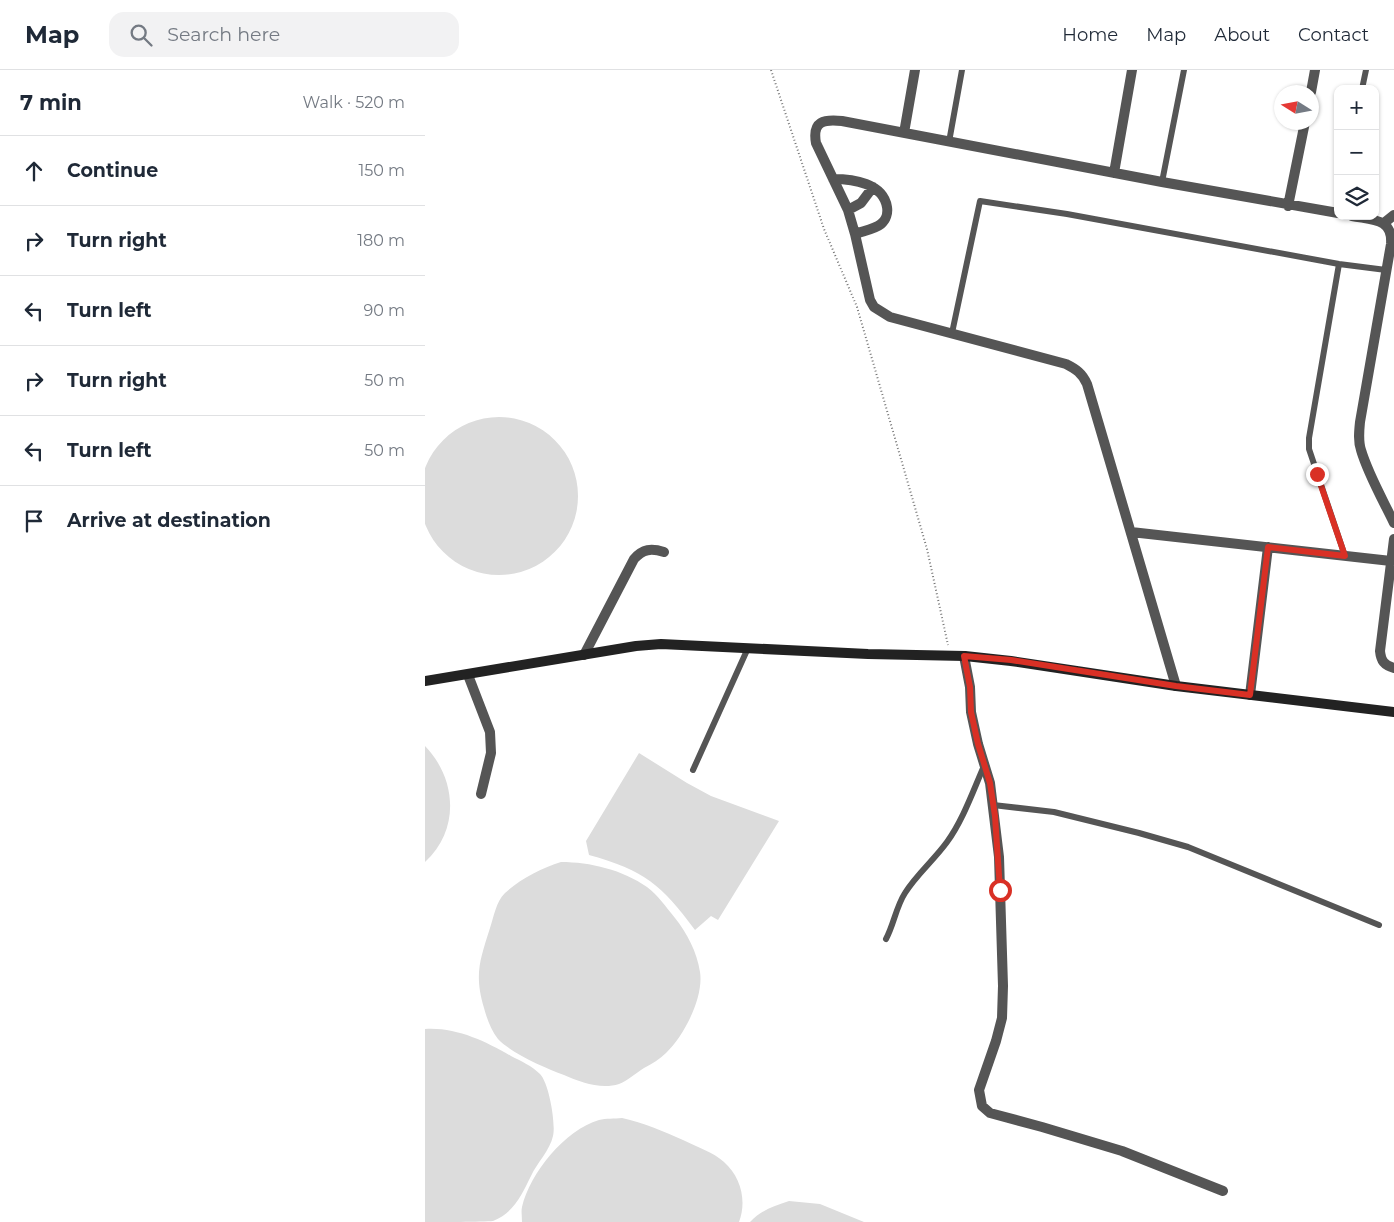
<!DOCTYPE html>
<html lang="en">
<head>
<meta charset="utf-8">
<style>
  body { margin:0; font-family:Montserrat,sans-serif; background:#f2f2f3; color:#1f2937 }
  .controls { position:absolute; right:15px; top:15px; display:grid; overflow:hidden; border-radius:10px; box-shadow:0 1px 4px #0004 }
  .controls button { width:45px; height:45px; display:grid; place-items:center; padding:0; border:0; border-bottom:1px solid #e0e1e3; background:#fff; color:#1f2937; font:25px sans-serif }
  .compass { position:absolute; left:849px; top:15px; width:45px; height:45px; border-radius:50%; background:#fff; box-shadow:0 1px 4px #0004; rotate:281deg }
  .stop { position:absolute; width:15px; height:15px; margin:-11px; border:4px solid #d93025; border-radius:50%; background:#fff }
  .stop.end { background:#d93025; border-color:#fff; box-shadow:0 1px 5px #0008 }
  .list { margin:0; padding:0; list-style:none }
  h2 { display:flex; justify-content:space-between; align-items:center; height:65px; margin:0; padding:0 20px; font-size:21px }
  h2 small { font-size:16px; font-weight:400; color:#747a83 }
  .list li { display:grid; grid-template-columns:32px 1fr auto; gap:15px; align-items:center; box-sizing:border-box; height:70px; padding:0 20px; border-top:1px solid #e0e1e3 }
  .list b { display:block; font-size:19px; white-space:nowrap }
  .list em { font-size:16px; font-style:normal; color:#747a83 }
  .icon { flex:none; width:28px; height:28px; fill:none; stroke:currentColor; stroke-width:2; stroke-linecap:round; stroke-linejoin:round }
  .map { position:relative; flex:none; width:969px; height:1152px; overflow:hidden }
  header { display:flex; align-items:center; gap:30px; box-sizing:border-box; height:70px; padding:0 25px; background:#fff; border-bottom:1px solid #e0e1e3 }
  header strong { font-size:24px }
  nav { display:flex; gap:28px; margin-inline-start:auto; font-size:18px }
  .search { width:350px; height:45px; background:#f2f2f3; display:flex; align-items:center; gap:12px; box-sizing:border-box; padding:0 18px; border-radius:15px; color:#747a83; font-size:19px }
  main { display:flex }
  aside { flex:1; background:#fff }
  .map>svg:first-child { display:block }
  .green { fill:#dcdcdc }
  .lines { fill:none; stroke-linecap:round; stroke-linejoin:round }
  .path { stroke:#777; stroke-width:2; stroke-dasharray:1 2.5; stroke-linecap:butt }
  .lane { stroke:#555; stroke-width:6 }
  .street { stroke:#555; stroke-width:10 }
  .secondary { stroke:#222; stroke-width:10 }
  .route { stroke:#d93025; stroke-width:6 }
</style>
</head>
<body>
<header>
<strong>Map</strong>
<div class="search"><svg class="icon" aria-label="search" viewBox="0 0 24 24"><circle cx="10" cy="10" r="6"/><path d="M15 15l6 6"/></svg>Search here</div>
<nav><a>Home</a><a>Map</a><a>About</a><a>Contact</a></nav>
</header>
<main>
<aside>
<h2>7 min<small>Walk · 520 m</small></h2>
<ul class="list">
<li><svg class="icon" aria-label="ahead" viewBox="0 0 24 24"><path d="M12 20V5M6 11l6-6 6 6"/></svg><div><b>Continue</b></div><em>150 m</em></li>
<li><svg class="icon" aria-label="right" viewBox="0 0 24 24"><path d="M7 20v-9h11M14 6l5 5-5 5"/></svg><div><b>Turn right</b></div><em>180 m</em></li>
<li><svg class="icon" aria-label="left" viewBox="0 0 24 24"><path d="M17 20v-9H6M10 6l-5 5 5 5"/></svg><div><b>Turn left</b></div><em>90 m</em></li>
<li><svg class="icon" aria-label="right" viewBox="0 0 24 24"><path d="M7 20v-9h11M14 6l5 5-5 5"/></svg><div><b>Turn right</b></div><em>50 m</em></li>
<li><svg class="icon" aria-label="left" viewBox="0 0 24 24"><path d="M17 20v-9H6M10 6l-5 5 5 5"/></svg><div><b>Turn left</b></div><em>50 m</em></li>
<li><svg class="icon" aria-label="arrive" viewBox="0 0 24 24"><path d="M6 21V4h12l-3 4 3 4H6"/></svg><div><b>Arrive at destination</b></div></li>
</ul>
</aside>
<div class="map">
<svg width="969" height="1152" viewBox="0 0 969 1152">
  <rect width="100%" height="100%" fill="#fff"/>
  <!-- green -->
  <path class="green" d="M-5 426a79 79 0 1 1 158 0a79 79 0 1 1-158 0Z
    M0,676C32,709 35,760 0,792Z
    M214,683L262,713L286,726L354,751L293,850L286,846L270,860C237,815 219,800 164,785L161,771Z
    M136,792C165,792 198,800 222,817C233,825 241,837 250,848C262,863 272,882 275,902C279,927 259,966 241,983C235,989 227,994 219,998C211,1003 202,1011 194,1014C176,1020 155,1012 139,1005C120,998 86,983 73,969C66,960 62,949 59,938C49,904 55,890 65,858C69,846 71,832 80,823C95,809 117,798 136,792Z
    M0,959C31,957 60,971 86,986C96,991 107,996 115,1004C124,1013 131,1054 128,1066C125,1080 112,1093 106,1106C97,1124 89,1143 68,1151C59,1152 13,1152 0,1152Z
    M197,1048C219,1053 238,1061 258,1070C272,1077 288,1082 299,1092C316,1107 322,1131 314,1152H97C97,1147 96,1141 97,1137C105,1103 140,1060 174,1050C181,1048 189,1049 197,1048Z
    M364,1131L395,1134L439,1152H325C336,1140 349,1136 364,1131Z"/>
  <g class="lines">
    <!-- path -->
    <path class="path" d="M346,0L399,159L432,237L502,479L523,575"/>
    <!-- lane -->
    <path class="lane" d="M937,19L941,0
      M524,72L537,0
      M737,112L759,0
      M914,194L884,368V379L920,486
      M527,263L555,131L642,144L914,194L961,200
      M268,700L323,578
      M568,735L629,742L714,763L763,777L954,855
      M461,869C469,854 471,837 480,823C491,805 509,790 522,772C538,750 548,721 559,696"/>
    <!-- street -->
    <path class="street" d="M886,22L890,0
      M479,63L490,0
      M689,103L707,0
      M408,109C428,109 458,113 462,137C463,143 461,150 456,154C450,159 438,161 430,164
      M863,136L880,52
      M423,140L436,133L448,117
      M927,146C947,150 968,148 966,174L935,352C934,362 933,371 936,380C943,404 958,430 969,453
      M959,153L969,145
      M706,462L966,491
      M969,469L955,581C956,591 959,595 969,598
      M159,585L209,489C218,479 226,478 239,482
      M539,586L545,617L546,642L553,674L565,713L574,787L578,916L577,948L571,971L554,1020L557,1036L565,1043L617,1057L697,1081L798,1121
      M43,605L65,662L66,683L56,724
      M751,616L662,314C657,303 651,299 641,294L465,247L449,237L445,230L430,164L423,140L391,73C387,51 399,49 417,51L737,112L913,143
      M825,625L843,477"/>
    <!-- secondary -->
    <path class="secondary" d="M0,611L211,576L236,574L443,584L540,586L586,591L751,616L969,642"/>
  </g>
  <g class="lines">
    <!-- route -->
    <path class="route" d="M575,820L570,746L565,713L553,674L546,642L545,617L539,586L586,590L751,616L825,625L843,477L920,486L892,404"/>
  </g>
</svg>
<div class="controls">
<button>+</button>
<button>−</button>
<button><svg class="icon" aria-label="layers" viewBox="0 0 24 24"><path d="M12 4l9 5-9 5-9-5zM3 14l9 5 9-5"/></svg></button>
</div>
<svg class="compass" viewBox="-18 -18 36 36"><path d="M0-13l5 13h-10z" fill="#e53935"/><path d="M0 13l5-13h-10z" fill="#747a83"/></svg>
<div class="stop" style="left:575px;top:820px"></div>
<div class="stop end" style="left:892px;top:404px"></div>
</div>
</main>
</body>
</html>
